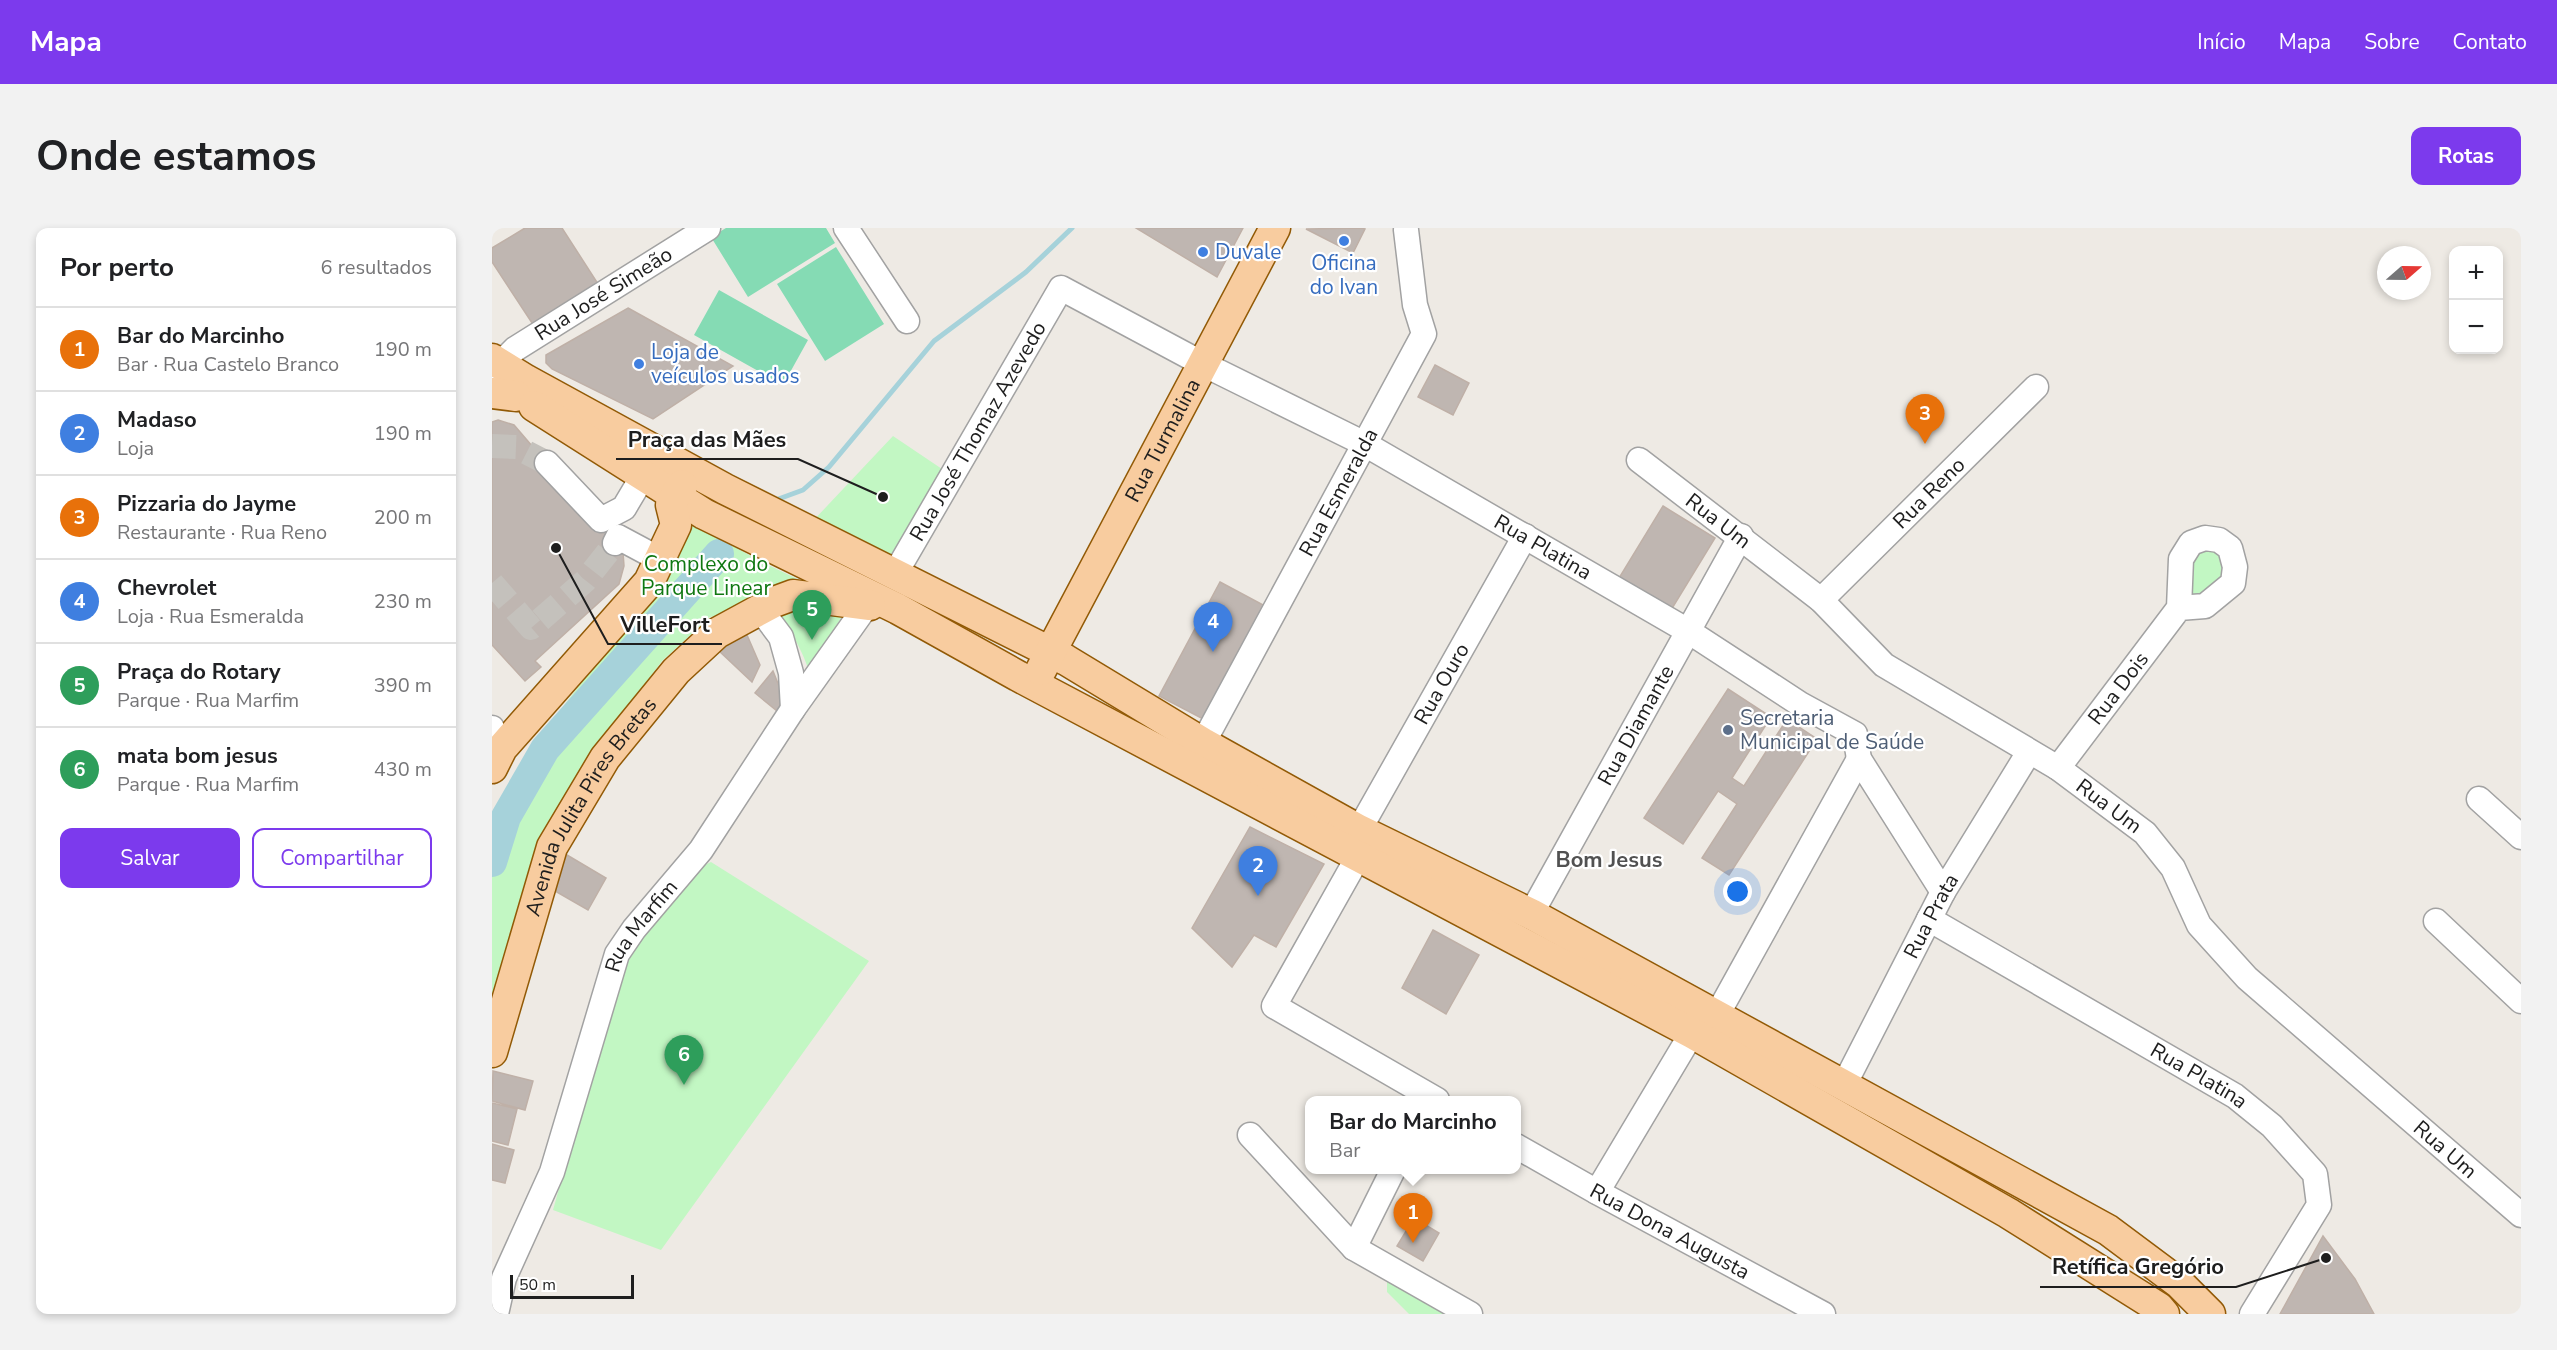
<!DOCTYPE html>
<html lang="pt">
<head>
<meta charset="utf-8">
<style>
  body { margin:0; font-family:"Nunito Sans",sans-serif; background:#f2f2f2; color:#202124 }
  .controls { position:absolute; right:18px; top:18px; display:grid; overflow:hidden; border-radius:12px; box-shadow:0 3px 9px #0003 }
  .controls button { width:54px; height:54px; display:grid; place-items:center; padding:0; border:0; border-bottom:2px solid #e0e0e0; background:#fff; color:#202124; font:30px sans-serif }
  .compass { position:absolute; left:1885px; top:18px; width:54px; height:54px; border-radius:50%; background:#fff; box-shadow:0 3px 9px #0003; rotate:70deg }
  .scale { position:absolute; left:18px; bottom:15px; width:124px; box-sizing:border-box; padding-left:6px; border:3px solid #1e1e1e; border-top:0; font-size:16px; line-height:21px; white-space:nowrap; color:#1e1e1e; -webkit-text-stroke:4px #fff; paint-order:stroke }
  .you { position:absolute; left:1246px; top:664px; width:21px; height:21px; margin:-15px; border:4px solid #fff; border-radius:50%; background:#1a73e8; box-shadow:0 0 0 9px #1a73e833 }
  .badge { display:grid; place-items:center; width:39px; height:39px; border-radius:50%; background:#7c3aed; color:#fff; font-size:20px; font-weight:700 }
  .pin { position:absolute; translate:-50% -50px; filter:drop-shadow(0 2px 3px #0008) }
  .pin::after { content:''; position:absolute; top:32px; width:21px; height:18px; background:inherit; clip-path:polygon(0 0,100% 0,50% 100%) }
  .popup { position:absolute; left:813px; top:868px; width:216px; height:78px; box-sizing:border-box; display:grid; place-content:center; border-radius:12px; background:#fff; filter:drop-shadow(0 2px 4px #0005); font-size:20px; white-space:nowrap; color:#757577 }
  .popup b { font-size:22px; color:#202124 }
  .popup::after { content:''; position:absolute; left:50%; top:100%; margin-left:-12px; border:12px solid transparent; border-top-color:#fff }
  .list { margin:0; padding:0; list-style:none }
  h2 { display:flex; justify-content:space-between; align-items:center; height:78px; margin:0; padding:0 24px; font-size:26px }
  h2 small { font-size:20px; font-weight:400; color:#757577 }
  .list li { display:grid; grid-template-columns:39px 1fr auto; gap:18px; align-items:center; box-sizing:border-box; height:84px; padding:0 24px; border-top:2px solid #e0e0e0 }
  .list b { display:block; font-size:22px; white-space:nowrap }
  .list p { margin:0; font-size:20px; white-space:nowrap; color:#757577 }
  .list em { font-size:20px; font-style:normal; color:#757577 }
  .actions { display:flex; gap:12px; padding:18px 24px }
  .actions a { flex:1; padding:14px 0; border:2px solid #7c3aed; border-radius:12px; text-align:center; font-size:21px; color:#7c3aed }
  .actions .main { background:#7c3aed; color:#fff }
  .map { position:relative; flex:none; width:2029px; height:1086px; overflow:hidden; border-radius:12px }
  header { display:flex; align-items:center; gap:36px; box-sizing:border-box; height:84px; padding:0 30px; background:#7c3aed; color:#fff }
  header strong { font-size:28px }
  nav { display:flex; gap:33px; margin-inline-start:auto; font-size:21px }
  .intro { display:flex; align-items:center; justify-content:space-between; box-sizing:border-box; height:144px; padding:0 36px }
  h1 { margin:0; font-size:42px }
  .button { padding:15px 27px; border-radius:12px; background:#7c3aed; color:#fff; font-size:21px; font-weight:700 }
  main { display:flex; gap:36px; padding:0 36px }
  aside { flex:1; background:#fff; border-radius:12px; box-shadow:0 3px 9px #0003 }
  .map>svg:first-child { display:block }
  .park { fill:#c2f7c3 }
  .pitch { fill:#85dbb4 }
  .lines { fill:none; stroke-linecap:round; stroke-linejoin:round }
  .stream { stroke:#a6d2da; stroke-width:5 }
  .river { stroke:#a6d2da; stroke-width:30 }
  .building { fill:#bfb6b1; stroke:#bfb0a7; stroke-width:1.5 }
  .minor-tunnel { stroke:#c4c1bc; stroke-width:24; stroke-dasharray:24 12; stroke-linecap:butt }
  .minor-casing { stroke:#a2a2a2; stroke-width:27 }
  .major-casing { stroke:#925a06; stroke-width:33 }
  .minor { stroke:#fff; stroke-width:24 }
  .major { stroke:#f8cc9f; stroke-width:30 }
  .shop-dot { fill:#3f7fe0; stroke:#fff; stroke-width:2 }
  .service-dot { fill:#5c6f8a; stroke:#fff; stroke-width:2 }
  .labels { text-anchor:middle; stroke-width:4.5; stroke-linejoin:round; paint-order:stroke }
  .shop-label { font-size:21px; fill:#366cbe; stroke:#fff; text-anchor:start }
  .street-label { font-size:21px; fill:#1e1e1e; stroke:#fff }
  .park-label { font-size:21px; fill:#107812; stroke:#fff }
  .service-label { font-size:21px; fill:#4e5e75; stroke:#fff; text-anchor:start }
  .neighbourhood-label { font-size:22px; font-weight:bold; fill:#515151; stroke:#fff }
  .leader { fill:none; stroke:#1e1e1e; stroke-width:2 }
  .callout-dot { fill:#1e1e1e; stroke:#fff; stroke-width:2 }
  .callout-label { font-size:22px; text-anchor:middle; font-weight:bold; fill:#1e1e1e; stroke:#fff; stroke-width:4.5; stroke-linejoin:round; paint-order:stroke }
</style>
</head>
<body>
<header>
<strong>Mapa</strong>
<nav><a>Início</a><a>Mapa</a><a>Sobre</a><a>Contato</a></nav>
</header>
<div class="intro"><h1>Onde estamos</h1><a class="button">Rotas</a></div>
<main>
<aside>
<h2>Por perto<small>6 resultados</small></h2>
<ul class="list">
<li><span class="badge" style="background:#e8710a">1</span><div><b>Bar do Marcinho</b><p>Bar · Rua Castelo Branco</p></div><em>190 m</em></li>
<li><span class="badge" style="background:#3f7fe0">2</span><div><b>Madaso</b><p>Loja</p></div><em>190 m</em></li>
<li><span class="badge" style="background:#e8710a">3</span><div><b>Pizzaria do Jayme</b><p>Restaurante · Rua Reno</p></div><em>200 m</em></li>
<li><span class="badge" style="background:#3f7fe0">4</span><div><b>Chevrolet</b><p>Loja · Rua Esmeralda</p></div><em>230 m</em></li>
<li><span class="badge" style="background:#2e9e5b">5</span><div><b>Praça do Rotary</b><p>Parque · Rua Marfim</p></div><em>390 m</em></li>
<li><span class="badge" style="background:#2e9e5b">6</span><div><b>mata bom jesus</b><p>Parque · Rua Marfim</p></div><em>430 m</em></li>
</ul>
<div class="actions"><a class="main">Salvar</a><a>Compartilhar</a></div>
</aside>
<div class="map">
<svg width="2029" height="1086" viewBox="0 0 2029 1086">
  <rect width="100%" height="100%" fill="#eeeae4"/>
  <!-- park -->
  <path class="park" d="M401,208L453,243L410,319L399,328L319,295Z
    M185,288L274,336L341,368L218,389L170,433L103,523L0,799V605L8,581L44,514L152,373Z
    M1714,315L1737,334L1726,363L1693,371L1694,332Z
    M342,379L349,390L317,443C308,416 298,402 279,381Z
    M219,634L377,733L169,1022L61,982L135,715L196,645Z
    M895,1044L966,1086H917L895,1064Z"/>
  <!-- pitch -->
  <path class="pitch" d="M234,0H334L343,15L256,69L219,9Z
    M344,19L392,96L333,133L285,56Z
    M227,62L316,112L291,157L202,107Z"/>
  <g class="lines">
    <!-- stream -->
    <path class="stream" d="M281,273L311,262L337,239L442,113L534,44L580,0
      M227,326L240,312"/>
    <!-- river -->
    <path class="river" d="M0,634L14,589L53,521L227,326"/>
  </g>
  <!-- building -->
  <path class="building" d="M33,0H70L108,59L42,98L0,34V20Z
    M644,0H751L725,49Z
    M870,0L873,1L861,25L814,1Z
    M136,80L241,138L161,191L60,141L54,135V127Z
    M943,137L977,155L961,187L926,169Z
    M6,192L22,197L131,324L132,338L127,356L43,433L49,439L33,453L0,417V194Z
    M1171,278L1223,310L1176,387L1124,355Z
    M728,354L775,379L715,493L667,468Z
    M255,407L268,437L260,454L224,420L241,409Z
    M281,443L293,473L285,483L263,465Z
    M1236,461L1279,489L1240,550L1252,558L1295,491L1325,511L1237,647L1210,630L1245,576L1226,563L1191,616L1152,590Z
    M758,599L832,636L784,719L762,707L740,739L700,700Z
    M75,627L114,650L96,682L56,659Z
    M941,702L987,727L954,786L910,760Z
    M1,843L41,853L33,882L0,873Z
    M0,875L25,881L16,917L0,913Z
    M0,916L22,922L13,955L0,952Z
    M922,990L947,1005L931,1033L905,1018Z
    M1831,1008L1863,1051L1882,1086H1788Z"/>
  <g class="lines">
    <!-- minor-tunnel -->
    <path class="minor-tunnel" d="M0,218L24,219L55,235
      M0,355L39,400L93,353L123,315"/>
    <!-- minor casing -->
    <g class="minor-casing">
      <g id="minor">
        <path d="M354,0L415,93"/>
        <path id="s1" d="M0,148L8,136L23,121L216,0"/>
        <path id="s2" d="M1147,232L1329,372L1392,437L1566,540L1653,605L1681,640L1707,697L1755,750L2029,987"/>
        <path d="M55,235L109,292L132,280L151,248"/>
        <path d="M123,315L126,309L169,332"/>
        <path id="s3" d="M403,346L569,60L711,136L871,215L1196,403L1308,476L1363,506L1367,531L1451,664"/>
        <path id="s4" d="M1329,372L1544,159"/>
        <path d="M268,381L289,409L299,445L301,481"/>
        <path d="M0,500L10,520"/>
        <path id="s5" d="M711,515L932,106L923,77L914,2"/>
        <path id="s6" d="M1566,540L1687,380L1689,331L1699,315L1713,310L1727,312L1738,320L1743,339L1741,355L1713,378L1687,380"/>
        <path d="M1987,571L2029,609"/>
        <path id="s7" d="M867,602L1033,308"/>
        <path d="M866,629L782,778L945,872"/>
        <path id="s8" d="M1039,686L1249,308"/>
        <path id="s9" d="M1437,691L1743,868L1780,898L1823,946L1827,977L1760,1086"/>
        <path d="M1944,693L2029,773"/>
        <path d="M1225,787L1367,531"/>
        <path id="s10" d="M1352,857L1451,664L1537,524"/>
        <path d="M758,907L862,1020L978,1086"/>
        <path id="s11" d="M1024,918L1105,964L1331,1086"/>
        <path d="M1105,964L1200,805"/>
        <path d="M862,1020L901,942"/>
        <path id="s12" d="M4,1086L12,1050L60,944L125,726L142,701L209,622L301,481L375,377L364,366"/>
      </g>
    </g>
    <!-- major casing -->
    <g class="major-casing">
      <g id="major">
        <path d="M0,131L34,152L233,261L574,432L711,515L867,602L1039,686L1616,1002L1687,1055L1718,1086"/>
        <path d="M0,165L24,168"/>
        <path d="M42,178L212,286L406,381L526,448L1200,805L1516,985L1667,1080L1672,1086"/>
        <path id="s13" d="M549,442L783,0"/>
        <path d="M0,540L10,520L157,354L184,297L179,277L187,260L190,257"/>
        <path id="s14" d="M0,824L60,619L113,530L184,443L225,405L282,374L301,367L378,377"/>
      </g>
    </g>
    <!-- minor -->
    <use href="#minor" class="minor"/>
    <!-- major -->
    <use href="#major" class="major"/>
  </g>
  <!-- markers -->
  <g class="shop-dot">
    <circle cx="852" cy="13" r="6"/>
    <circle cx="711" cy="24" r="6"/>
    <circle cx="147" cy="136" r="6"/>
  </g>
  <circle class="service-dot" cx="1236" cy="502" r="6"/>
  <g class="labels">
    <!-- shop labels -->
    <g class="shop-label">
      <text x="723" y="31">Duvale</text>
      <text x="852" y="42" text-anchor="middle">Oficina<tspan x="852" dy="24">do Ivan</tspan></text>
      <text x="159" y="131">Loja de<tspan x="159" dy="24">veículos usados</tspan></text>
    </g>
    <!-- street labels -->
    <g class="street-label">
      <text dy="7" stroke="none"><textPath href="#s1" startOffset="140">Rua José Simeão</textPath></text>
      <text dy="7" stroke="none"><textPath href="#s3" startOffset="165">Rua José Thomaz Azevedo</textPath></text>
      <text dy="7" stroke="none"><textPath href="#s13" startOffset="260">Rua Turmalina</textPath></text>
      <text dy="7" stroke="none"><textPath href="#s5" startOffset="285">Rua Esmeralda</textPath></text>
      <text dy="7" stroke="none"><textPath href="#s4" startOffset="152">Rua Reno</textPath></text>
      <text dy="7" stroke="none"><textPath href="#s2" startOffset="100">Rua Um</textPath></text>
      <text dy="7" stroke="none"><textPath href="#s3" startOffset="878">Rua Platina</textPath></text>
      <text dy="7" stroke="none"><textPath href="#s7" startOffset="168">Rua Ouro</textPath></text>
      <text dy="7" stroke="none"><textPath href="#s6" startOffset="100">Rua Dois</textPath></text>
      <text dy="7" stroke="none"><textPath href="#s8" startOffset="216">Rua Diamante</textPath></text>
      <text dy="7" stroke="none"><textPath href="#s2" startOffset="586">Rua Um</textPath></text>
      <text dy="7" stroke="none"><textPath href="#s14" startOffset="267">Avenida Julita Pires Bretas</textPath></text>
      <text dy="7" stroke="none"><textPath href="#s10" startOffset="190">Rua Prata</textPath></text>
      <text dy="7" stroke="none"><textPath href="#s12" startOffset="417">Rua Marfim</textPath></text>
      <text dy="7" stroke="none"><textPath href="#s9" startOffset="312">Rua Platina</textPath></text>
      <text dy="7" stroke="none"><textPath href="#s2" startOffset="1072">Rua Um</textPath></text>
      <text dy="7" stroke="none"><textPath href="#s11" startOffset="176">Rua Dona Augusta</textPath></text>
    </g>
    <!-- park labels -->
    <g class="park-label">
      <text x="214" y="343">Complexo do<tspan x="214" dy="24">Parque Linear</tspan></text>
    </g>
    <!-- service labels -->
    <g class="service-label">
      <text x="1248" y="497">Secretaria<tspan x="1248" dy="24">Municipal de Saúde</tspan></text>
    </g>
    <!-- neighbourhood labels -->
    <g class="neighbourhood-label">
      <text x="1117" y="639">Bom Jesus</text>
    </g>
  </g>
  <!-- callouts -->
  <path class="leader" d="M391 269L306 231H124M64 320L116 416H230M1834 1030L1744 1059H1548"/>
  <g class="callout-dot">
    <circle cx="391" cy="269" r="6"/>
    <circle cx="64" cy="320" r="6"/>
    <circle cx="1834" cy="1030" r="6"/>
  </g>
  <g class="callout-label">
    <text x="215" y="219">Praça das Mães</text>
    <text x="173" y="404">VilleFort</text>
    <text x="1646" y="1046">Retífica Gregório</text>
  </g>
</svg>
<div class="controls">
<button>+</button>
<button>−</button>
</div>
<svg class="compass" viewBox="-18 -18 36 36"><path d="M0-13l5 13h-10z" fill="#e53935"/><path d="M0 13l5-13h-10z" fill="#757577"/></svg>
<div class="scale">50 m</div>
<div class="you"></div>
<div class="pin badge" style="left:921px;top:1015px;background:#e8710a">1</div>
<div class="popup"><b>Bar do Marcinho</b>Bar</div>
<div class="pin badge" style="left:766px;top:668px;background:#3f7fe0">2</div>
<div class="pin badge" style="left:1433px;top:216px;background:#e8710a">3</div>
<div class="pin badge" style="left:721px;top:424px;background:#3f7fe0">4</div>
<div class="pin badge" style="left:320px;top:412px;background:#2e9e5b">5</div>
<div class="pin badge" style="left:192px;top:857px;background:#2e9e5b">6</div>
</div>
</main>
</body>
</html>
